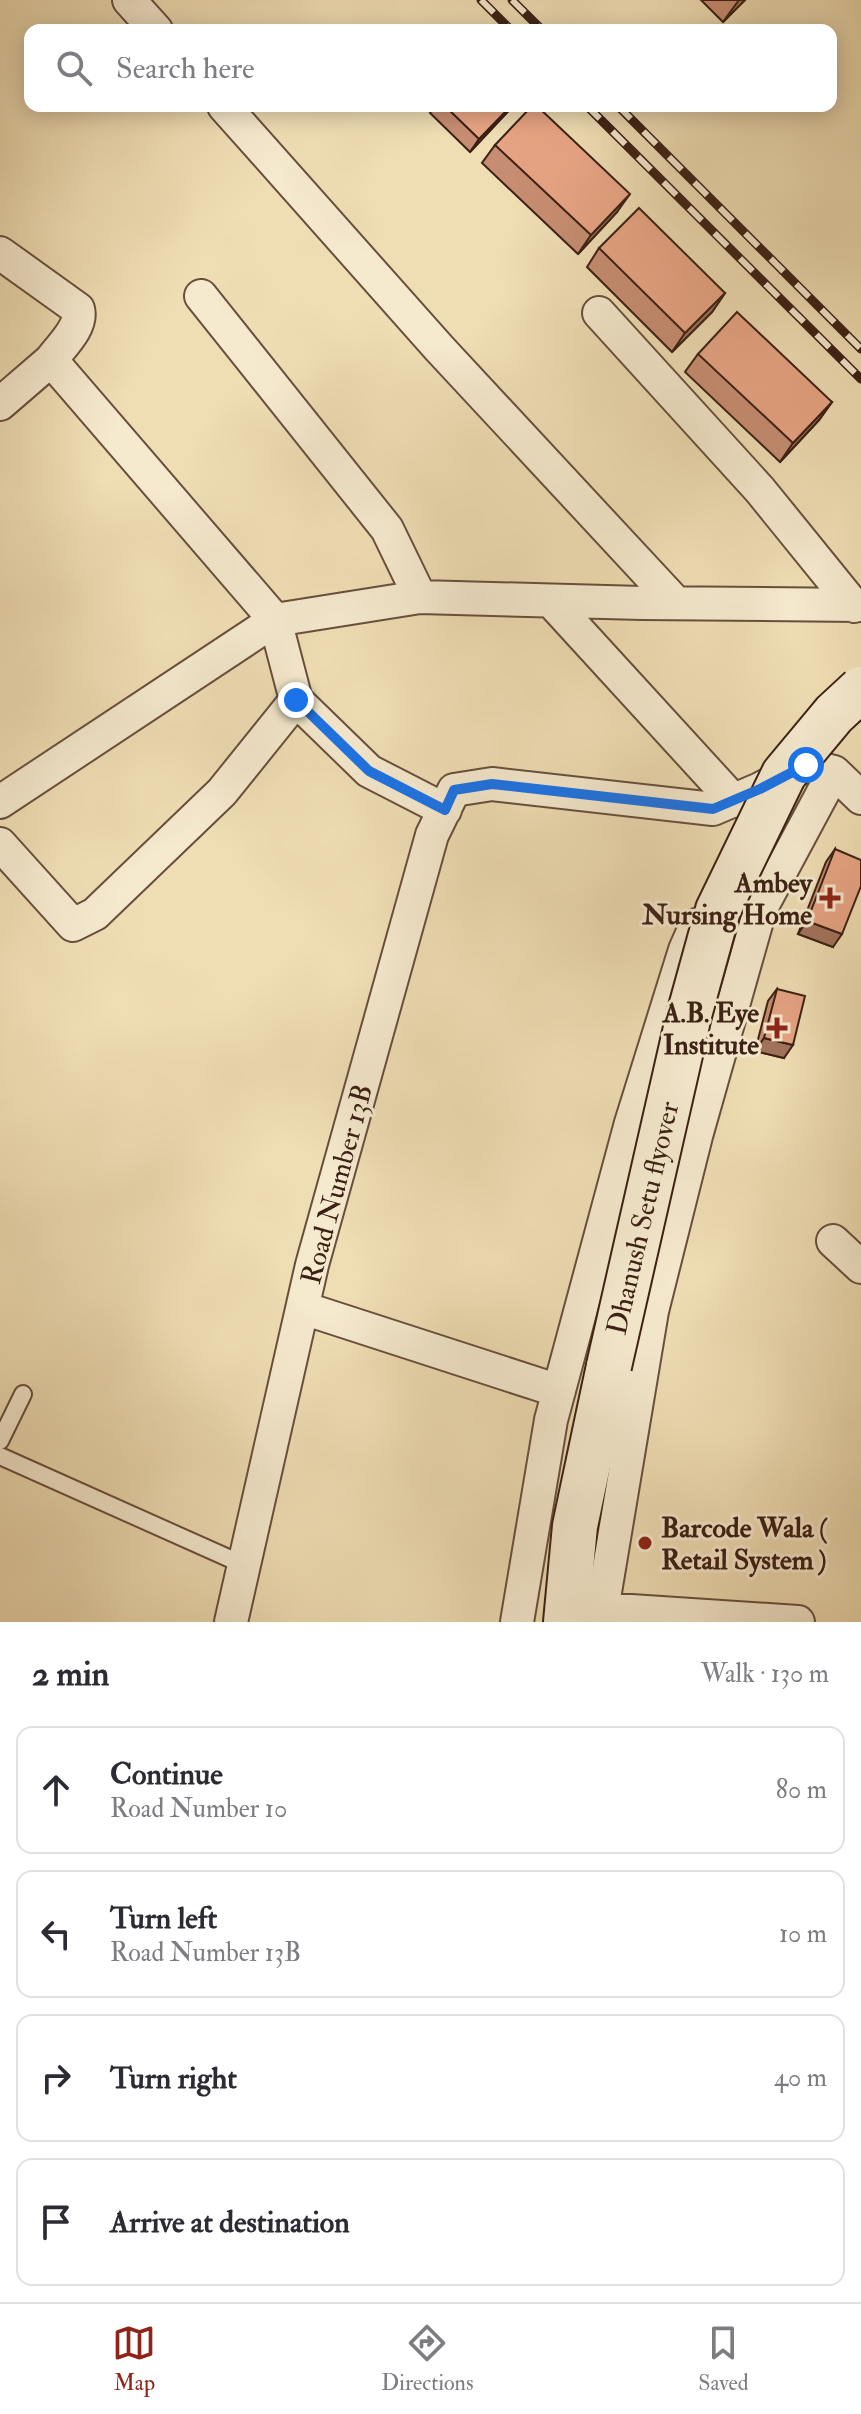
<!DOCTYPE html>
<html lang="en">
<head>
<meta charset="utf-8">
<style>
  body { margin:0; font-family:"IM FELL Double Pica",serif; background:#f2f2f3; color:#2b2b33 }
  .stop { position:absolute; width:24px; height:24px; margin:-18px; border:6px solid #1a73e8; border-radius:50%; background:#fff }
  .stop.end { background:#1a73e8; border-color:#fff; box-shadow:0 2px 8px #0008 }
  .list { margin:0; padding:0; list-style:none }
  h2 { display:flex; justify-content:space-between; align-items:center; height:104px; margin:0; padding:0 32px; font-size:34px }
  h2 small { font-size:26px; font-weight:400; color:#7c7c81 }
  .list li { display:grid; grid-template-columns:52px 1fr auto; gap:24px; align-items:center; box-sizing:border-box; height:128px; margin:0 16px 16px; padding:0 16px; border:2px solid #e1e1e2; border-radius:16px }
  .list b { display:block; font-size:30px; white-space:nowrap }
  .list p { margin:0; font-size:26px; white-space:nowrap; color:#7c7c81 }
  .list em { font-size:26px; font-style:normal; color:#7c7c81 }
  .icon { flex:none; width:44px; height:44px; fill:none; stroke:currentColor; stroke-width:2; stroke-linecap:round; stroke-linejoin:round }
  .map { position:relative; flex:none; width:861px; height:1622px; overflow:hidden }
  .search { position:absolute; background:#fff; box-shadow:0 4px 20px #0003; left:24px; right:24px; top:24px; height:88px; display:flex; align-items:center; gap:20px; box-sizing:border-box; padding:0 28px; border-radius:16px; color:#7c7c81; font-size:30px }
  .sheet { height:680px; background:#fff }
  nav { display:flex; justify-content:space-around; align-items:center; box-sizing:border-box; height:112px; border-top:2px solid #e1e1e2; background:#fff; font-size:22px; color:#7c7c81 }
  nav a { display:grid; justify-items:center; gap:4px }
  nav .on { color:#8f2418 }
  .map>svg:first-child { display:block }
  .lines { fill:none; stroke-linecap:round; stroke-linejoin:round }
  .lane-casing { stroke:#684f3c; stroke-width:20 }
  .street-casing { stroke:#684f3c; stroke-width:36 }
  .secondary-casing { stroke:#3b2014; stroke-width:48 }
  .lane { stroke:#f5e9ce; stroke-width:16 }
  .street { stroke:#f5e9ce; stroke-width:32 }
  .secondary { stroke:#f5e9ce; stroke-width:44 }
  .rail-casing { stroke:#3b2014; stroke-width:9 }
  .rail { stroke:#f5e9ce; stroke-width:6; stroke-dasharray:18; stroke-linecap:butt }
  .secondary-bridge-casing { stroke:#3b2014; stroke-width:48; stroke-linecap:butt }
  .secondary-bridge { stroke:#f5e9ce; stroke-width:44 }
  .wall { fill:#c78d72; stroke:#3b2014; stroke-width:2 }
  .shaded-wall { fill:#a2735c; stroke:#3b2014; stroke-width:2 }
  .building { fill:#e7a484; stroke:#3b2014; stroke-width:2 }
  .route { stroke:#1a73e8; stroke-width:10 }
  .poi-dot { fill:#8f2418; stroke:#f5e9ce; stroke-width:3 }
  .labels { text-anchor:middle; stroke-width:6; stroke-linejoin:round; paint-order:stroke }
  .poi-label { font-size:28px; font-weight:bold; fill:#3b2014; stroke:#f5e9ce; text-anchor:end }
  .street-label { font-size:28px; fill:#3b2014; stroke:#f5e9ce }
</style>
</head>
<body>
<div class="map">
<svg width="861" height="1622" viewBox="0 0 861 1622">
  <rect width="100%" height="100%" fill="#efddb4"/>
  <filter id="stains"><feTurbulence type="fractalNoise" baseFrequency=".0025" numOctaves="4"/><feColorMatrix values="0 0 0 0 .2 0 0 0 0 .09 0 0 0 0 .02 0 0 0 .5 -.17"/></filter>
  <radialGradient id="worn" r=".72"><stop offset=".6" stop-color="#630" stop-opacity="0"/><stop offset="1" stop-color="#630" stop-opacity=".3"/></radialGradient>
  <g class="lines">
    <!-- lane casing -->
    <g class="lane-casing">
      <path id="lane" d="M0,1441L23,1394
        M0,1456L244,1565"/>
    </g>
    <!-- street casing -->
    <g class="street-casing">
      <path id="street" d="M129,0L156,30
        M224,106L439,348L675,602
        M0,253L78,309C83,327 61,346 51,360
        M201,296L387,529L420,597
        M599,313L760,490L854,606
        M0,404L51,360L275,620L296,700L222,792L95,914L73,925L0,844
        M551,601L734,801
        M296,700L369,771L445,810
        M0,802L275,620L420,597L642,603L861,605
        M833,1241L861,1267
        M303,1308L559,1391
        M601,1609L798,1622
        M231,1622L312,1265L432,835L454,790L492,784L713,809L760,789L806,765L834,772L861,798
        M517,1622L551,1420L631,1123L685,950L696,925
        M600,1622L652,1311L696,1136L760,910L834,772"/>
    </g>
    <!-- secondary casing -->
    <g class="secondary-casing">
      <path id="secondary" d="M566,1622L575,1526L609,1366"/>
    </g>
    <!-- lane -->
    <use href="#lane" class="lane"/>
    <!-- street -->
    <use href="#street" class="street"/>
    <!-- secondary -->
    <use href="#secondary" class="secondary"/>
    <!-- rail casing -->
    <g class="rail-casing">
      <path id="rail" d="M481,0L511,30
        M512,0L542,30
        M587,106L861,379
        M618,106L861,349"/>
    </g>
    <!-- rail -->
    <use href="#rail" class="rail"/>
    <!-- secondary-bridge casing -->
    <g class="secondary-bridge-casing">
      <path id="secondary-bridge" d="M609,1366L689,1015L718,910L784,774L834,714L861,689"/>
    </g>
    <!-- secondary-bridge -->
    <use href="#secondary-bridge" class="secondary-bridge"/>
  </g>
  <!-- wall -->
  <path class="wall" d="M701,0H745L723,22Z
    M435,106H513L470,152L430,113Z
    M495,145L617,212L578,254L482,163Z
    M599,248L725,293L712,312L672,352L587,267Z
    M698,354L832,402L819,420L780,462L685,372Z
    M835,849L833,947L798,934L826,862Z
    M777,989L784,1058L755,1051L768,1001Z"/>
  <!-- shaded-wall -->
  <path class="shaded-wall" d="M739,0H745L723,22Z
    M511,106H513L470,152L479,139Z
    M630,194L617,212L578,254L591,235Z
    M725,293L712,312L672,352L685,333Z
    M832,402L819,420L780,462L793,443Z
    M807,921L842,934L833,947L798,934Z
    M764,1038L793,1045L784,1058L755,1051Z"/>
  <!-- building -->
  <path class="building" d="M445,106H511L479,139Z
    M532,106H537L630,194L591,235L495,145Z
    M639,208L725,293L685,333L599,248Z
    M737,312L832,402L793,443L698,354Z
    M835,849L861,860V886L842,934L807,921Z
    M777,989L805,996L793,1045L764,1038Z"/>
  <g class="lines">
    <!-- route -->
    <path class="route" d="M296,700L369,771L445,810L454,790L492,784L713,809L760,789L806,765"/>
  </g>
  <!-- markers -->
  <g class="poi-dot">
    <path d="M826 886h8v8h8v8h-8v8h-8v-8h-8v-8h8z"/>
    <path d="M773 1016h8v8h8v8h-8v8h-8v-8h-8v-8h8z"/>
    <circle cx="645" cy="1543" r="8"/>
  </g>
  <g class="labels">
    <!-- poi labels -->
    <g class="poi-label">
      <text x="812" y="892">Ambey<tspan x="812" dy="32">Nursing Home</tspan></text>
      <text x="759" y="1022">A.B. Eye<tspan x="759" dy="32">Institute</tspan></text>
      <text x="661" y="1537" text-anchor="start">Barcode Wala (<tspan x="661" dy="32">Retail System )</tspan></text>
    </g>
    <!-- street labels -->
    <g class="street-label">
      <text transform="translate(336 1184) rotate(-75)" y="10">Road Number 13B</text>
      <text transform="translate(642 1218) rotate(-77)" y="10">Dhanush Setu flyover</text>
    </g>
  </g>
  <rect width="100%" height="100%" filter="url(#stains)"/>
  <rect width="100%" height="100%" fill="url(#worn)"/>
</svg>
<div class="stop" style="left:806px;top:765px"></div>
<div class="stop end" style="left:296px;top:700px"></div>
<div class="search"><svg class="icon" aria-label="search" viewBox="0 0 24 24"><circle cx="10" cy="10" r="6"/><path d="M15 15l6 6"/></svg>Search here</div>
</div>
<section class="sheet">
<h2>2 min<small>Walk · 130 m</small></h2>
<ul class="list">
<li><svg class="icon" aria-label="ahead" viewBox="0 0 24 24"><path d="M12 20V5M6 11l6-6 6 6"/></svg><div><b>Continue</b><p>Road Number 10</p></div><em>80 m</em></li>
<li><svg class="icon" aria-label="left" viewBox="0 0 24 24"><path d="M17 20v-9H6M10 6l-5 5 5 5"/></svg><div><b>Turn left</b><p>Road Number 13B</p></div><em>10 m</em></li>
<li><svg class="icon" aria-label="right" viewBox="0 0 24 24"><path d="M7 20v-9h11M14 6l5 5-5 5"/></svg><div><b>Turn right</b></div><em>40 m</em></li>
<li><svg class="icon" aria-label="arrive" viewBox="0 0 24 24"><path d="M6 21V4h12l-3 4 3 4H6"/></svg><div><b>Arrive at destination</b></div></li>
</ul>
</section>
<nav>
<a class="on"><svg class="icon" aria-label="map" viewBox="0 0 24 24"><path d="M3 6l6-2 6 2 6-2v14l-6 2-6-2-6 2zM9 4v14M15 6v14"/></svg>Map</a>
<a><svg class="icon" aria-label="directions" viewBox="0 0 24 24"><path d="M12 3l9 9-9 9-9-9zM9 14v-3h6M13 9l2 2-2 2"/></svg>Directions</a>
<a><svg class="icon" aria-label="saved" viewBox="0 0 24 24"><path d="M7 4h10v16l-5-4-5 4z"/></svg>Saved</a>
</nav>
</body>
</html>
